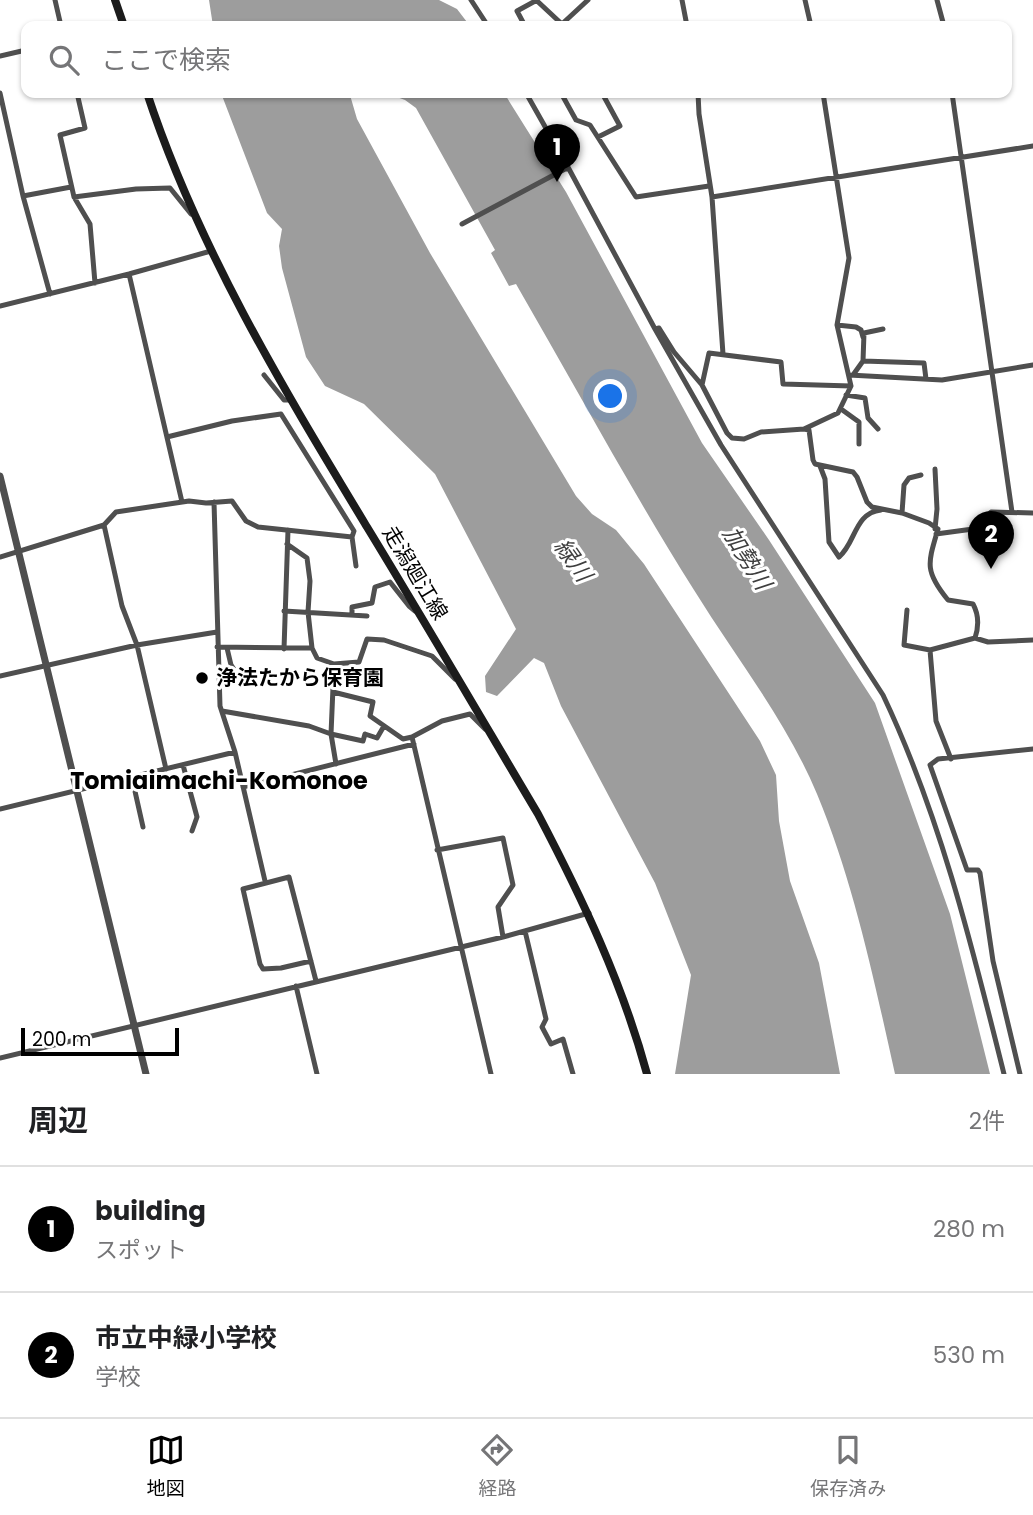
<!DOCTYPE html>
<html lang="ja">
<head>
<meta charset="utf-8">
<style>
  body { margin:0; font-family:Poppins,"Noto Sans JP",sans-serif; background:#f6f6f6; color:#202124 }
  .scale { position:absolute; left:21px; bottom:18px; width:158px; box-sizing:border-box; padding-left:7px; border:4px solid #000; border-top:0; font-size:19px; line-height:24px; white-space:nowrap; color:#000; -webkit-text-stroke:5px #fff; paint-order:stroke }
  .you { position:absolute; left:611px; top:397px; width:24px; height:24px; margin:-18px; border:5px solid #fff; border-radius:50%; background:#1a73e8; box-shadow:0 0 0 10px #1a73e833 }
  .badge { display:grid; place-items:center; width:46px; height:46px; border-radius:50%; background:#000; color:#fff; font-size:23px; font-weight:700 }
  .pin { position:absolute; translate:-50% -58px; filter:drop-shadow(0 2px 4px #0008) }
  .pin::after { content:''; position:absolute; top:37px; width:24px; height:21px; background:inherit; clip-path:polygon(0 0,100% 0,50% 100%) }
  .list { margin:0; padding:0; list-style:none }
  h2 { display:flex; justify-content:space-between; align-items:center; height:91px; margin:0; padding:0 28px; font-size:30px }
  h2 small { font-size:23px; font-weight:400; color:#757577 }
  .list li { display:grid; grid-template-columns:46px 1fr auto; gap:21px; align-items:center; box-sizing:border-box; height:126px; padding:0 28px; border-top:2px solid #e0e0e0 }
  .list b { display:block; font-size:26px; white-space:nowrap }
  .list p { margin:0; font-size:23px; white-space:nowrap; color:#757577 }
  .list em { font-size:23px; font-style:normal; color:#757577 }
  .icon { flex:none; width:38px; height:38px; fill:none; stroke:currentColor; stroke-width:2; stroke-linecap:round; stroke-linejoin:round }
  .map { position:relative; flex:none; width:1033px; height:1074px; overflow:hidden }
  .search { position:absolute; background:#fff; box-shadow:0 2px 5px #0004; left:21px; right:21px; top:21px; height:77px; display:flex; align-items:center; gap:18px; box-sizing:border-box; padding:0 24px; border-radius:14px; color:#757577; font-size:26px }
  .sheet { height:343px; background:#fff }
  nav { display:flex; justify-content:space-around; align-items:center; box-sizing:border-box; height:98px; border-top:2px solid #e0e0e0; background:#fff; font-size:19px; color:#757577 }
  nav a { display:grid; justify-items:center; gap:4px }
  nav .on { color:#000 }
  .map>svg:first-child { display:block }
  .water { fill:#9d9d9d }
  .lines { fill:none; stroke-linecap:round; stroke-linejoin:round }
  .minor { stroke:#4f4f4f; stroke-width:5 }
  .tertiary { stroke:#4f4f4f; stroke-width:7 }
  .secondary { stroke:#1c1c1c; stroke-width:8 }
  .poi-dot { fill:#000; stroke:#fff; stroke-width:2.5 }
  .labels { text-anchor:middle; stroke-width:6; stroke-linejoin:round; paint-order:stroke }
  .street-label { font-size:21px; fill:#000; stroke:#fff }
  .poi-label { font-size:21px; font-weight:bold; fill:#000; stroke:#fff; text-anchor:start }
  .water-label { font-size:23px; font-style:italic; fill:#3e3e3e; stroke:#fff }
  .quarter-label { font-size:24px; font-weight:bold; fill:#000; stroke:#fff }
</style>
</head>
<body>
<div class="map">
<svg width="1033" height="1074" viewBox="0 0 1033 1074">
  <rect width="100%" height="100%" fill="#fff"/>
  <!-- water -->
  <path class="water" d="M209,0H439L457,9L470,26H213Z
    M221,93H362L350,95L357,119L430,253L576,496L592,514L616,530L644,564L760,741L776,775L779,821L790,881L819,963L840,1074H675L691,975L655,883L561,706L544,663L534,658L497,696L486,692L485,676L516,629L435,474L364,404L325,386L306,357L282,268L279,246L282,229L267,213Z
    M386,93H504L566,192L702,443L769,540L875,703L950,914L990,1074H895C874,980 854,883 817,794C786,720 736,658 694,590C631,490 575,386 516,284L509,286L491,253L495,250L416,108L405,100Z"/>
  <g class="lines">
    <!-- minor -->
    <path class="minor" d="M55,0L61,26
      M471,0L488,26
      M536,0L564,26
      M682,0L687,26
      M805,0L811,26
      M937,0L944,26
      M562,24L588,0
      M525,26L517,11L537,0
      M0,56L26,50
      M0,93L23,196L50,294
      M77,93L85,128L60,135L74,197L90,224L95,283
      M526,93L569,169
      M561,93L576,120L590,125L636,197L709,186
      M698,93L699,114L712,197L723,354
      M952,93L1012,512
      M598,137L620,126L602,93
      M23,196L71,187
      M74,197L136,189L170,188L191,214
      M712,197L1033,146
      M462,224L565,169H569L655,329L659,328L674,352L702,385L727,433L732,438L744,439L761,432L804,429L838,413L851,386L837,325L849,258L823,93
      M129,274L182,502
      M0,306L129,274L211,251
      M837,325L856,327L861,330L863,337
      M655,329L721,445L883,695C940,815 972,946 1004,1074
      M863,361L864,333L883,329
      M264,375L284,400H291
      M849,375L942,380L1033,365
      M853,375L863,361L924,363L926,379
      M702,385L709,353L781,362L783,384L851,386
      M846,395L865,398L868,418L878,429
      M841,409L859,422V444
      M804,429L809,430L813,460L815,464L853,472L857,477L867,502L872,507L902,513L929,523L938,529C928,563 924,571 948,600L973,604C979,615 979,626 975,638
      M820,466L825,479L829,542L839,557C856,543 854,513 881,510
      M935,469L937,509L935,529
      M214,502L220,706L235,752L265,881
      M902,513L904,485L909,478L921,475
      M104,525L122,606L137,645L166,769
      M936,534L973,529L991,512L1033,513
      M352,537L356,566
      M287,544L307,558L310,581L308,612L312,648L317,658L334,664L359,662L367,639L384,640L432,656L455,679
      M0,557L104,525L116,512L189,501L206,503L232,501L246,521L258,527L352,537L354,531L281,414L232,421L167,437
      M907,610L904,645L930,650
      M284,611L367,616
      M352,614V607L372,603L375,587L390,582L409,606L415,611
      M217,647L312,648
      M227,648L231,665L235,671L254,672
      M284,649L288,530
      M334,664L331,734L336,764
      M0,676L137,645L217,632
      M333,692L373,702L370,716L403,739L412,737L442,721L470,714L485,729
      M222,711L309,726L331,734L363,741L365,734L377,738L384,726
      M412,737L491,1074
      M951,759L936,721L930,650L975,638L988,642L1033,640
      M183,765L197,817L192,831
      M132,778L143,827
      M243,787L414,744
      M0,809L235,752
      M437,850L503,838L513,885L498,907L503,937
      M525,931L546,1019L542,1027L551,1044L563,1039L573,1074
      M311,961L281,968L263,969L260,964L243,889L289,877L316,981
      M296,986L317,1074
      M0,1058L503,937L589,913
      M1020,1074L993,961L980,873L978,870H967L930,765L938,759L1033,749"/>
    <!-- tertiary -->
    <path class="tertiary" d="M0,476L146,1074"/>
    <!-- secondary -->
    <path class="secondary" d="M115,0L124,26
      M147,93C198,248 283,388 367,527C425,622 481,718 538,814C582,898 622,982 647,1074"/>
  </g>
  <!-- markers -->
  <circle class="poi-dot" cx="202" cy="678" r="7"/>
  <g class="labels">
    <!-- street labels -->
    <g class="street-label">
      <text transform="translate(415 573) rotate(59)" y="7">走潟廻江線</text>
    </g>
    <!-- poi labels -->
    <g class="poi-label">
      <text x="216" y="685">浄法たから保育園</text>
    </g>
    <!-- water labels -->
    <g class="water-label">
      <text transform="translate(747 558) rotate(58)" y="8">加勢川</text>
      <text transform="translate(573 560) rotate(55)" y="8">緑川</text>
    </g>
    <!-- quarter labels -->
    <g class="quarter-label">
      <text x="219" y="789">Tomiaimachi-Komonoe</text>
    </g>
  </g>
</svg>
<div class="scale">200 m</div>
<div class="you"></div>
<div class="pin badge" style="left:557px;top:182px">1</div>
<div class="pin badge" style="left:991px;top:569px">2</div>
<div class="search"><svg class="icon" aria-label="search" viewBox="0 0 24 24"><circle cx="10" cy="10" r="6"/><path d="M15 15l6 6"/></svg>ここで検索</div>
</div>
<section class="sheet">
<h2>周辺<small>2件</small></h2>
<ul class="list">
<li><span class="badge">1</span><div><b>building</b><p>スポット</p></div><em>280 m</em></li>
<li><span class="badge">2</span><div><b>市立中緑小学校</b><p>学校</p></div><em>530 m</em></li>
</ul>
</section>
<nav>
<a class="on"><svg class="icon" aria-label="map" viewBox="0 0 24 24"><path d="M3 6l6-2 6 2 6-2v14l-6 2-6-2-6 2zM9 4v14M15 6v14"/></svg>地図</a>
<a><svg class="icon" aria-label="directions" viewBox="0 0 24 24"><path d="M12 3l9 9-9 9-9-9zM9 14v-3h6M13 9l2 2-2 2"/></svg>経路</a>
<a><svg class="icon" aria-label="saved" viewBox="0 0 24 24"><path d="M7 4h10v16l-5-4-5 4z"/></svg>保存済み</a>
</nav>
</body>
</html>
